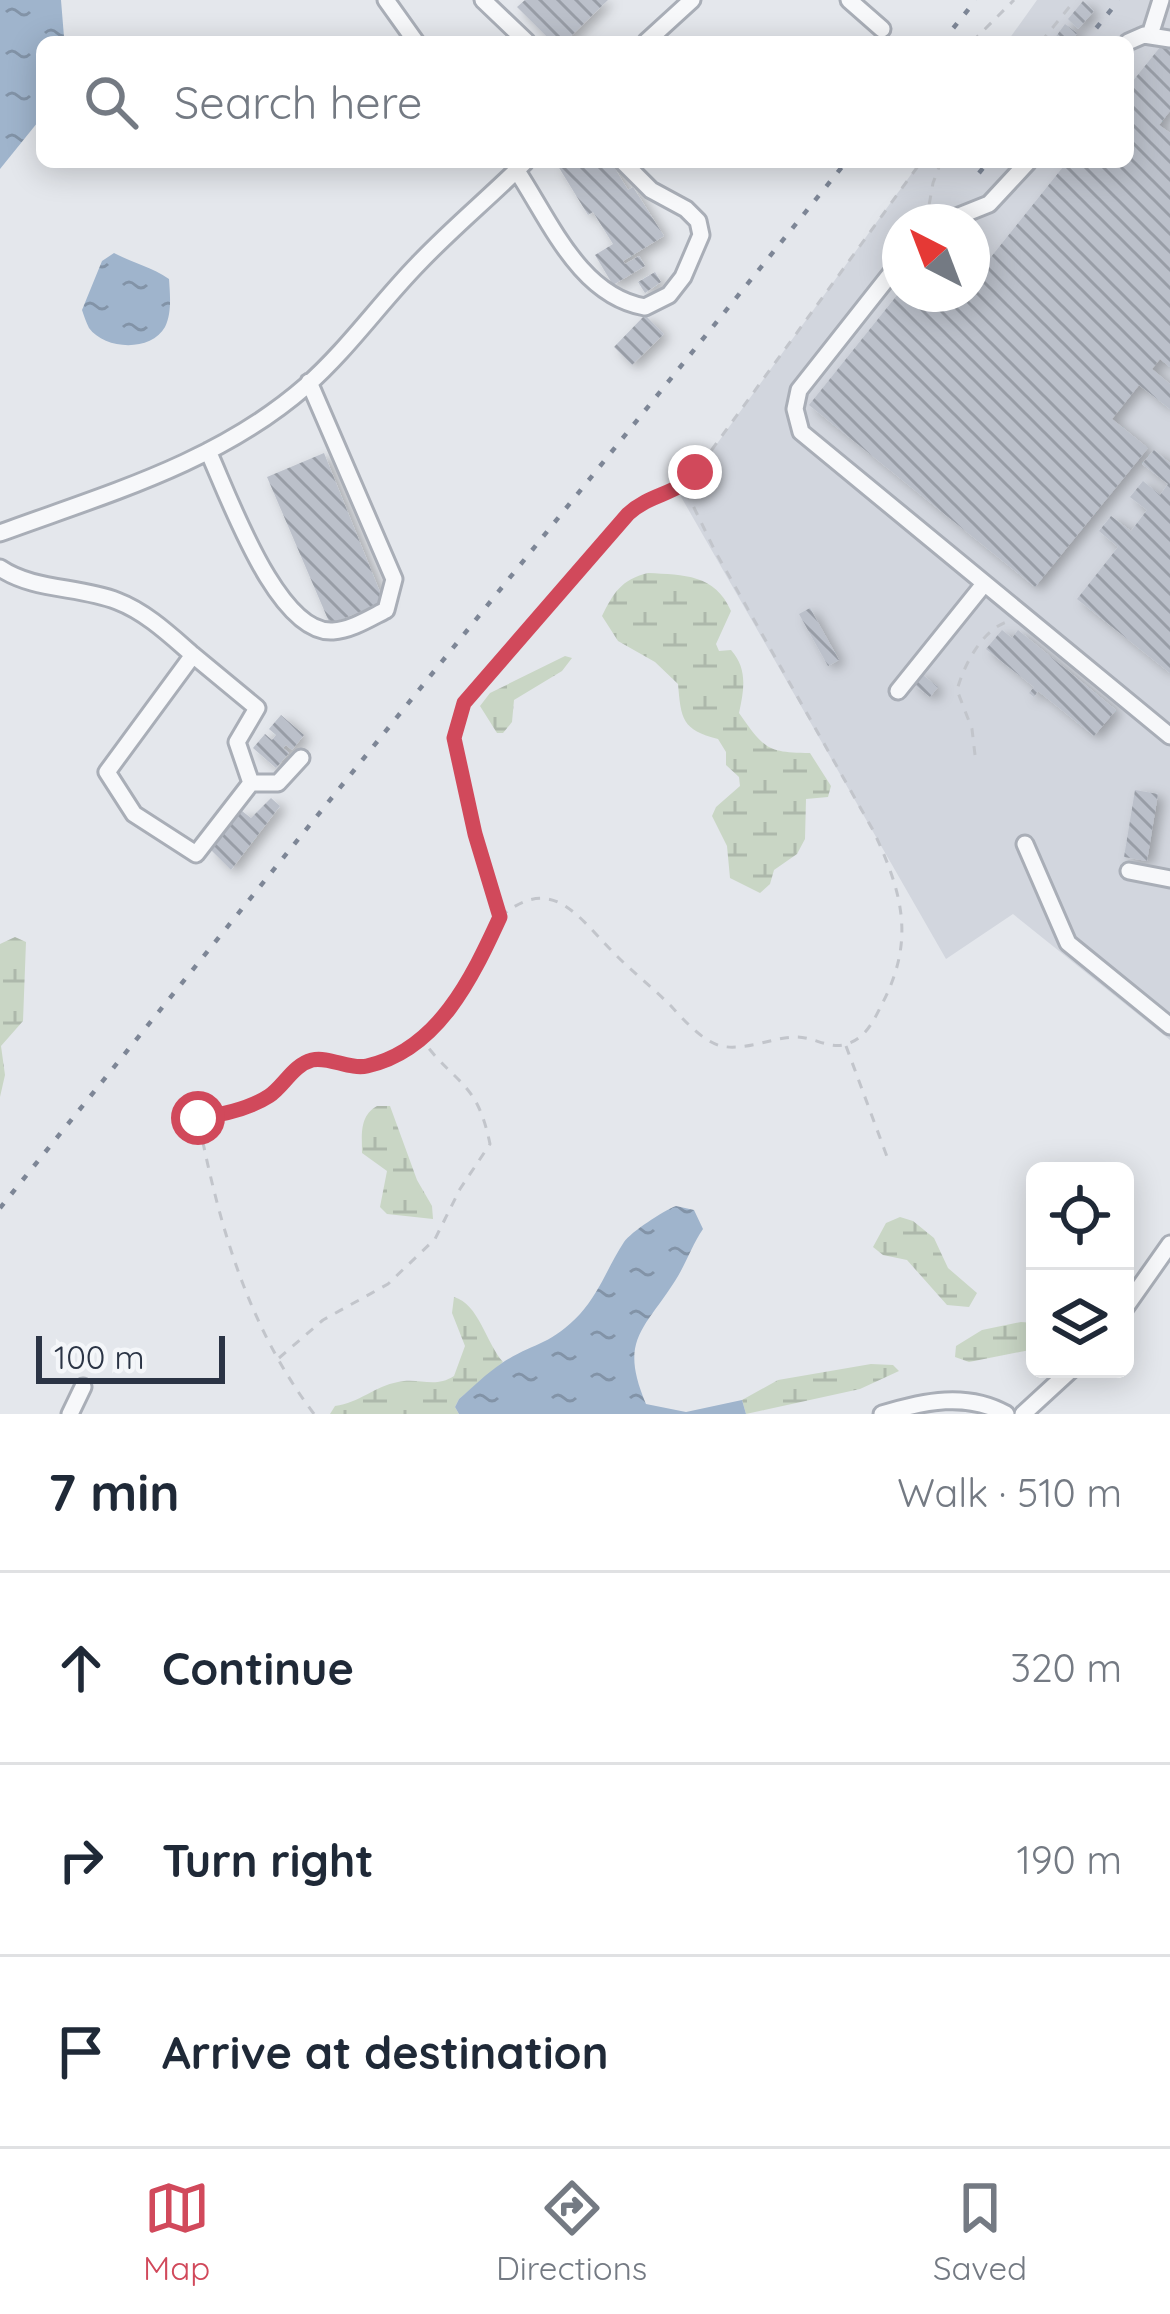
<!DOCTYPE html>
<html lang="en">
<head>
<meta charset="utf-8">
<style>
  body { margin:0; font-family:Quicksand,sans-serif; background:#f6f6f7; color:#1f2937 }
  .controls { position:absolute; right:36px; bottom:36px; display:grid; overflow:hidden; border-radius:18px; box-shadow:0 6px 30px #0003 }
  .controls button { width:108px; height:108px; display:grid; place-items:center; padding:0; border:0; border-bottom:3px solid #e0e1e3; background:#fff; color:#1f2937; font:60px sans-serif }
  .compass { position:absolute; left:882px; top:204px; width:108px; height:108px; border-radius:50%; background:#fff; box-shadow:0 6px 30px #0003; rotate:318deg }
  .scale { position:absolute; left:36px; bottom:30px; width:189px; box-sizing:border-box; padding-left:12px; border:6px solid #2b3445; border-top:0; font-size:33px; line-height:42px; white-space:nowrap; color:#2b3445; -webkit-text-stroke:9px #f4f6f9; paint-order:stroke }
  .stop { position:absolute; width:36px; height:36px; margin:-27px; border:9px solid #d1495b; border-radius:50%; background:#fff }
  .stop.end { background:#d1495b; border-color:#fff; box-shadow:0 3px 12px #0008 }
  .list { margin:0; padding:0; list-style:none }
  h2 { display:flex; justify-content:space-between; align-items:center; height:156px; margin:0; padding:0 48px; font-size:51px }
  h2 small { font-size:39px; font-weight:400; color:#747a83 }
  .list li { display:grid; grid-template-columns:78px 1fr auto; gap:36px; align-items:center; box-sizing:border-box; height:192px; padding:0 48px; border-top:3px solid #e0e1e3 }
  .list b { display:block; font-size:45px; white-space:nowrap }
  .list em { font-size:39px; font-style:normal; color:#747a83 }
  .icon { flex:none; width:66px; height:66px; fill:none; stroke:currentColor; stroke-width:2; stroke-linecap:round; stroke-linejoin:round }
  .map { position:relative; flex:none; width:1170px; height:1414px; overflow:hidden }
  .search { position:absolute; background:#fff; box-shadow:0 6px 30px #0003; left:36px; right:36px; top:36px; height:132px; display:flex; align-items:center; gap:30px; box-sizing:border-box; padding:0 42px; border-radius:18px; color:#747a83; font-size:45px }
  .sheet { height:732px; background:#fff }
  nav { display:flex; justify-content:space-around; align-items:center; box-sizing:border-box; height:168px; border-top:3px solid #e0e1e3; background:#fff; font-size:33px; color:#747a83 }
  nav a { display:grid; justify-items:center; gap:6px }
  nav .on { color:#d1495b }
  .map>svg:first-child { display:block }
  .built { fill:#d2d6de; fill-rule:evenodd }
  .wetland { fill:url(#wetland-marsh) }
  .water { fill:url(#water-ripples) }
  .building { fill:url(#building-back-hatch); filter:url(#shadow) }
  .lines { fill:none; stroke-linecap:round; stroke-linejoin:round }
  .minor-casing { stroke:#a9aeb7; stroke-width:21 }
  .path { stroke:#c2c5cb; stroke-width:3; stroke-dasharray:9 9; stroke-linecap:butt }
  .minor { stroke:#f7f8fa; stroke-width:15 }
  .rail { stroke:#7d8696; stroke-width:4.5; stroke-dasharray:6 12; stroke-linecap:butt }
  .route { stroke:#d1495b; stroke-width:15 }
</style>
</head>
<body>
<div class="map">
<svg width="1170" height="1414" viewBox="0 0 1170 1414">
  <defs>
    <pattern id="wetland-marsh" width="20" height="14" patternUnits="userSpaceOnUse" patternTransform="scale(3)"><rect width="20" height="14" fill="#c9d6c5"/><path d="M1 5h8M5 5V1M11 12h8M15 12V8" fill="none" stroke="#adb8ab"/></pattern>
    <pattern id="water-ripples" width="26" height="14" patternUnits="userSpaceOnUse" patternTransform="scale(3)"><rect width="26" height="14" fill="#9fb4cc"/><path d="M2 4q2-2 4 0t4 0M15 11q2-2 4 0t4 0" fill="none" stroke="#8293a7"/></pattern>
    <pattern id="building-back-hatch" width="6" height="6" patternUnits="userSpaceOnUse" patternTransform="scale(3)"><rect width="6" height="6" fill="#bbc0ca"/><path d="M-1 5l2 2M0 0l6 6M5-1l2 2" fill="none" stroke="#989da6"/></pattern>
    <filter id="shadow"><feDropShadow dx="6" dy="4" stdDeviation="6" flood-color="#0004"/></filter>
  </defs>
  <rect width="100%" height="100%" fill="#e4e7ec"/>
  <!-- built -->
  <path class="built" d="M1037,0H1170V1040L1013,914L946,959L680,495L920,162H1128V42H1007ZM900,222H972V294H900Z"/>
  <!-- wetland -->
  <path class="wetland" d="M648,573C684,575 715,574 731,611L716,644L719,651L731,650C748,669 744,690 739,713C764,748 766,753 810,753L831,786L828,797L806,799L805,839L797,854L774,870L770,884L760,893L730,878L727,846L712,816L716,807L740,786L739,777L726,765V752L718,739C682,730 681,719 678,684L655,662L618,641L602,616C614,592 621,580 648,573Z
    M565,656L572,658L562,671L514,700L512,722L503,733H497L480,706L490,693Z
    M15,937L26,942L23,1021L1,1046L5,1075L0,1097V944Z
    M377,1106H390L417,1180L432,1206L433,1219L387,1214L380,1207L387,1171L362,1153C362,1135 359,1116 377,1106Z
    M900,1217L913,1221L934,1238L948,1268L977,1293L969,1307L947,1305L907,1260L883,1255L873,1247L886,1223Z
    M454,1297C479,1304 486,1343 503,1362L459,1399L455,1407L459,1414H330L335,1406C359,1403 375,1386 398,1382C419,1377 434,1389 454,1376L465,1346L452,1313Z
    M1021,1322L1035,1323V1349L969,1362L955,1357L956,1346L982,1330Z
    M871,1364L893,1365L899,1371L860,1389L746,1414L742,1400L778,1380Z"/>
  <!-- water -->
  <path class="water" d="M0,0H61L64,37L63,42H42V117L0,169Z
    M114,253C133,263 152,267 169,279C170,294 172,313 165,327C151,352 105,350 89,328C86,322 84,316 82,310L102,261Z
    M676,1206L694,1210L703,1229C692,1245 686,1264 675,1281C643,1331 619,1340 646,1404L686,1412L742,1400L746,1414H459L455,1407L459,1399C473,1387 487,1373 502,1363C534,1342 550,1346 580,1314C600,1292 608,1266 624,1242C631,1232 663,1211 676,1206Z"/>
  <!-- building -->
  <path class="building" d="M525,0H608L565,42H552L517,7Z
    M1083,1L1094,11L1078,29L1068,19Z
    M1065,24L1077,33L1071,42H1052Z
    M1165,41L1170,45V111L1159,125L1170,133V367L1160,359L1152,369L1170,384V409L1139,385L1112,419L1148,448L1035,587L809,405L898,294H972V258L983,267L1067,162H1128V87Z
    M565,162H611L628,190L633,187L664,236L623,261L625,264L639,256L645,266L613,285L595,255L613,244L593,212L588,215L558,166Z
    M655,272L661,282L645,293L638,282Z
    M645,315L664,334L632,365L614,347Z
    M1154,450L1170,463V673L1077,599L1118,547L1099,531L1111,516L1131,531L1147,510L1130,497L1143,481L1160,495L1168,484L1142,464Z
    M324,453L384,602L330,624L267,477Z
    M810,608L839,660L828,666L799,614Z
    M1002,630L1012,638L1018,630L1116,710L1094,736L1038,691L1034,697L1029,693L1034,687L986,649Z
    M919,672L938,687L930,697L911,682Z
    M281,715L304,735L292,750L286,745L283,748L289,753L276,768L253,748L265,734L272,740L276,735L269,729Z
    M1135,790L1158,794L1147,861L1124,857Z
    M271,798L280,806L231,870L210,849L242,811L251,818Z"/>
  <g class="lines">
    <!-- minor casing -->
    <g class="minor-casing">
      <path id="minor" d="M386,0L416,42
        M483,0L527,42
        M849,0L882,29
        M1150,35L1161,0
        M646,42L692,0
        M1128,42L1144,35L1170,39
        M517,171C550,221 580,296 645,307L669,295L683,277L701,235L698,221L686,209L651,190L623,162
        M944,222L989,204L1028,162
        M900,262L799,390L795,409L801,432L1170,736
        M208,451C228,494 277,635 333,631C351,630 370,618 386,610L394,579L309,382
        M0,533C106,494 218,463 306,386C347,350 380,303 418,264C452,228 490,197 525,162
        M0,568C34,591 79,586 117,601C146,612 170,635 193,655L107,772L134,814L196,854L251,783H278L301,758
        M193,655L257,708L237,742L251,783
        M898,691L984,584
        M1025,844L1068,943L1170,1026
        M1129,871L1170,879
        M1125,1308L1170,1244
        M70,1414L83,1387
        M882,1414C924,1401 967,1392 1006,1414
        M1023,1414L1072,1369"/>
    </g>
    <!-- path -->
    <path class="path" d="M972,42L1014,0
      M1041,42L1075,0
      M926,222L933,183L941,162
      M975,755L972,729L957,690C964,665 981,632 1006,622
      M500,917C551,874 576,914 611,950C630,970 652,987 671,1006C684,1020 702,1041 721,1046C744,1051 772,1038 794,1037C813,1036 829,1050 847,1044C866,1038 874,1020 882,1004C916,939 902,892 873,830L715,551L685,489
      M846,1046L889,1162
      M279,1358L323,1320L388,1284L435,1239L460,1189L490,1144C477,1081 457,1086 423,1041
      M314,1414C247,1325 219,1225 198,1118C221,1115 249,1109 269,1096C284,1086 293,1065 312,1060C329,1056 350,1070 367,1066C438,1049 472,978 499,917L475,834L454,738L464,703L628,515L644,499L684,488L921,162"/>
    <!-- minor -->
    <use href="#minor" class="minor"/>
    <!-- rail -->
    <path class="rail" d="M942,42L976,0
      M1085,42L1119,0
      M979,173L988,162
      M0,1208L846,162"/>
  </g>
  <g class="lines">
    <!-- route -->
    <path class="route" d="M198,1118C221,1115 249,1109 269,1096C284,1086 293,1065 312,1060C329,1056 350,1070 367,1066C438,1050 472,978 500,917L475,834L454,738L464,703L628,514C652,492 679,495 695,472"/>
  </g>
</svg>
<div class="controls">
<button><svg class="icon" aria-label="locate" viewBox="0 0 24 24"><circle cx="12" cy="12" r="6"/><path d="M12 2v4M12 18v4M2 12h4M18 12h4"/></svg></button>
<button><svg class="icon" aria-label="layers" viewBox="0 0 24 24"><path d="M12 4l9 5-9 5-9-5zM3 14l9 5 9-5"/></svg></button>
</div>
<svg class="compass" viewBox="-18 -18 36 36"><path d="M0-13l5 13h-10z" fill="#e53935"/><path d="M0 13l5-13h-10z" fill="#747a83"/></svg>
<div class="scale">100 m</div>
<div class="stop" style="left:198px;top:1118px"></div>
<div class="stop end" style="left:695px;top:472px"></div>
<div class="search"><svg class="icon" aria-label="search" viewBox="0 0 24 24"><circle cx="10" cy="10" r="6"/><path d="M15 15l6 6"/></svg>Search here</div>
</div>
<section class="sheet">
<h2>7 min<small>Walk · 510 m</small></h2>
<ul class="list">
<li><svg class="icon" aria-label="ahead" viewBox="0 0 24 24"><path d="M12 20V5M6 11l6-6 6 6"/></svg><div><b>Continue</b></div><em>320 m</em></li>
<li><svg class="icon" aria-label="right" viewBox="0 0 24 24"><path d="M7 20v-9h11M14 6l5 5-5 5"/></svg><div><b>Turn right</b></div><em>190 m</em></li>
<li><svg class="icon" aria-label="arrive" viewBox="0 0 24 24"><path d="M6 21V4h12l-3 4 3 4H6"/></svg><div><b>Arrive at destination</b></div></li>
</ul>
</section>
<nav>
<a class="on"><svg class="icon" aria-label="map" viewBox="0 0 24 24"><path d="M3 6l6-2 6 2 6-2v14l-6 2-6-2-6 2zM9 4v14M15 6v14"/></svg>Map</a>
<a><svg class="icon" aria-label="directions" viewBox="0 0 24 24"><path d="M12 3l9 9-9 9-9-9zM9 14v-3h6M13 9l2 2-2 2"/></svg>Directions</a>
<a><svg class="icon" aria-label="saved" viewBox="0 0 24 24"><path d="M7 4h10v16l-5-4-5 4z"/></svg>Saved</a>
</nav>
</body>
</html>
